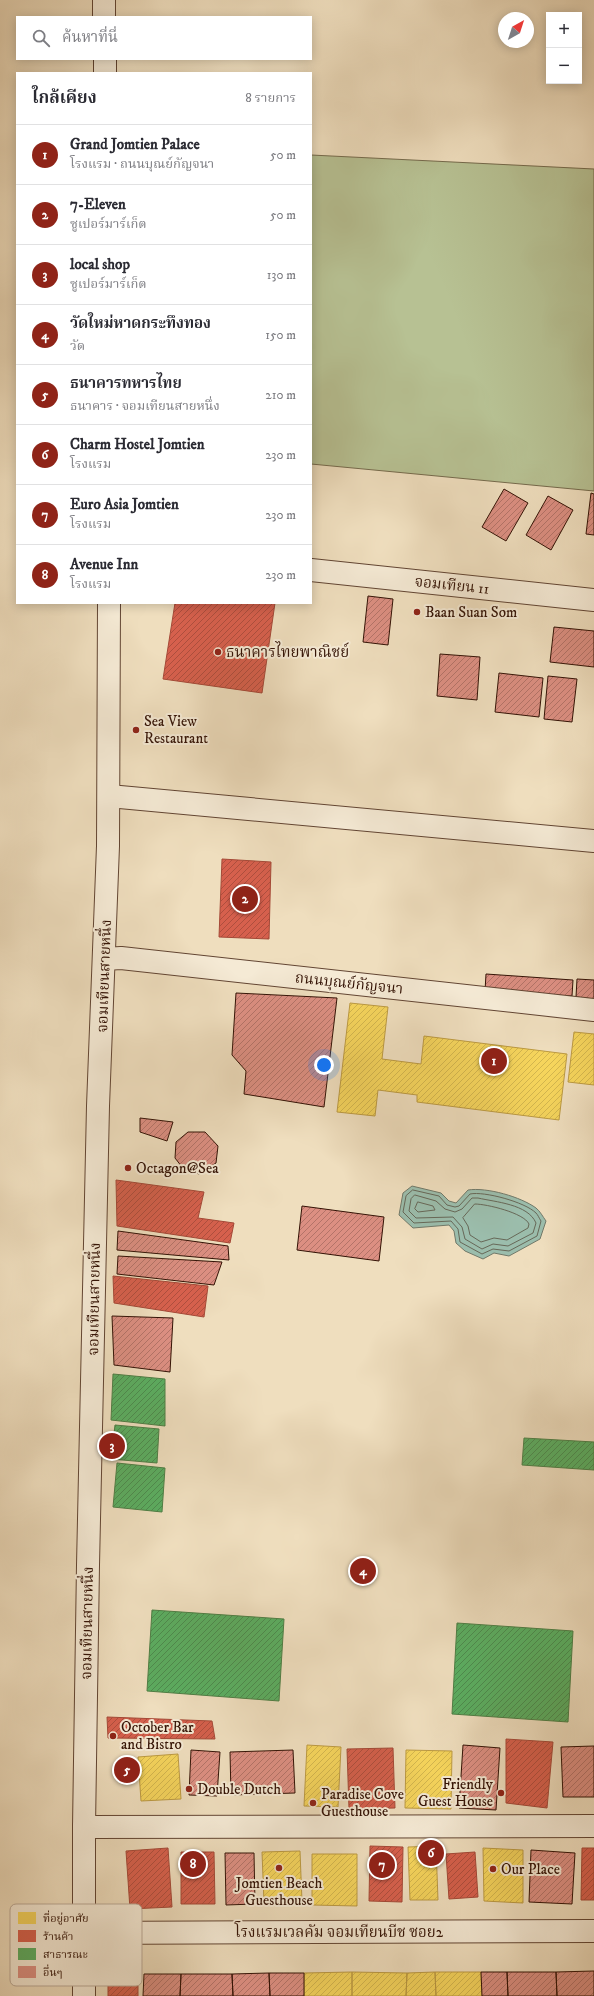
<!DOCTYPE html>
<html lang="th">
<head>
<meta charset="utf-8">
<style>
  body { margin:0; font-family:"IM FELL DW Pica","Noto Serif Thai",serif; background:#f2f2f3; color:#2b2b33 }
  .controls { position:absolute; right:12px; top:12px; display:grid; overflow:hidden; border-radius:0px; box-shadow:0 2px 10px #0003 }
  .controls button { width:36px; height:36px; display:grid; place-items:center; padding:0; border:0; border-bottom:1px solid #e1e1e2; background:#fff; color:#2b2b33; font:20px sans-serif }
  .compass { position:absolute; left:498px; top:12px; width:36px; height:36px; border-radius:50%; background:#fff; box-shadow:0 2px 10px #0003; rotate:39deg }
  .you { position:absolute; left:324px; top:1065px; width:14px; height:14px; margin:-10px; border:3px solid #fff; border-radius:50%; background:#1a73e8; box-shadow:0 0 0 6px #1a73e833 }
  .badge { display:grid; place-items:center; width:26px; height:26px; border-radius:50%; background:#8f2418; color:#fff; font-size:13px; font-weight:700 }
  .pin { position:absolute; translate:-50% -50%; border:2px solid #fff; box-shadow:0 1px 4px #0006 }
  .list { margin:0; padding:0; list-style:none }
  h2 { display:flex; justify-content:space-between; align-items:center; height:52px; margin:0; padding:0 16px; font-size:17px }
  h2 small { font-size:13px; font-weight:400; color:#7c7c81 }
  .list li { display:grid; grid-template-columns:26px 1fr auto; gap:12px; align-items:center; box-sizing:border-box; height:60px; padding:0 16px; border-top:1px solid #e1e1e2 }
  .list b { display:block; font-size:15px; white-space:nowrap }
  .list p { margin:0; font-size:13px; white-space:nowrap; color:#7c7c81 }
  .list em { font-size:13px; font-style:normal; color:#7c7c81 }
  .icon { flex:none; width:22px; height:22px; fill:none; stroke:currentColor; stroke-width:2; stroke-linecap:round; stroke-linejoin:round }
  .map { position:relative; flex:none; width:594px; height:1996px; overflow:hidden }
  .search { position:absolute; background:#fff; box-shadow:0 2px 10px #0003; left:16px; top:16px; width:296px; height:44px; display:flex; align-items:center; gap:10px; box-sizing:border-box; padding:0 14px; border-radius:0px; color:#7c7c81; font-size:15px }
  .panel { position:absolute; background:#fff; box-shadow:0 2px 10px #0003; left:16px; top:72px; width:296px; height:532px; border-radius:0px }
  .map>svg:first-child { display:block }
  .green { fill:#b7c193; stroke:#756a4c }
  .water { fill:#9bbdac; stroke:#717969 }
  .homes { fill:url(#homes-hatch); stroke:#bc9a42 }
  .shops { fill:url(#shops-hatch); stroke:#a54937 }
  .public { fill:url(#public-hatch); stroke:#4e7f45 }
  .lines { fill:none; stroke-linecap:round; stroke-linejoin:round }
  .shore { stroke:#676858; stroke-width:1 }
  .building { fill:url(#building-hatch); stroke:#331205 }
  .minor-casing { stroke:#624533; stroke-width:24 }
  .tertiary-casing { stroke:#624533; stroke-width:24 }
  .minor { stroke:#f5ead5; stroke-width:22 }
  .tertiary { stroke:#f5ead5; stroke-width:22 }
  .poi-dot { fill:#8f2418; stroke:#f5ead5; stroke-width:1.5 }
  .labels { text-anchor:middle; stroke-width:4; stroke-linejoin:round; paint-order:stroke }
  .street-label { font-size:15px; fill:#331205; stroke:#f5ead5 }
  .poi-label { font-size:15px; fill:#331205; stroke:#f5ead5; text-anchor:start }
  .key { fill:#f5ead5; stroke:#bba997; stroke-width:1 }
  .key-label { font-size:11px; fill:#331205 }
</style>
</head>
<body>
<div class="map">
<svg width="594" height="1996" viewBox="0 0 594 1996">
  <defs>
    <pattern id="homes-hatch" width="6" height="6" patternUnits="userSpaceOnUse"><rect width="6" height="6" fill="#f6d55c"/><path d="M-1 1l2-2M0 6l6-6M5 7l2-2" fill="none" stroke="#d3b64e"/></pattern>
    <pattern id="shops-hatch" width="6" height="6" patternUnits="userSpaceOnUse"><rect width="6" height="6" fill="#d6604d"/><path d="M-1 1l2-2M0 6l6-6M5 7l2-2" fill="none" stroke="#ae4e3e"/></pattern>
    <pattern id="public-hatch" width="6" height="6" patternUnits="userSpaceOnUse"><rect width="6" height="6" fill="#5aae61"/><path d="M-1 1l2-2M0 6l6-6M5 7l2-2" fill="none" stroke="#4b8c4e"/></pattern>
    <pattern id="building-hatch" width="6" height="6" patternUnits="userSpaceOnUse"><rect width="6" height="6" fill="#dc8f82"/><path d="M-1 1l2-2M0 6l6-6M5 7l2-2" fill="none" stroke="#b37368"/></pattern>
  </defs>
  <rect width="100%" height="100%" fill="#efdebe"/>
  <filter id="stains"><feTurbulence type="fractalNoise" baseFrequency=".005" numOctaves="4"/><feColorMatrix values="0 0 0 0 .2 0 0 0 0 .09 0 0 0 0 .02 0 0 0 .5 -.17"/></filter>
  <radialGradient id="worn" r=".72"><stop offset=".6" stop-color="#630" stop-opacity="0"/><stop offset="1" stop-color="#630" stop-opacity=".3"/></radialGradient>
  <!-- green -->
  <path class="green" d="M311,155L594,169V491L311,464Z"/>
  <!-- water -->
  <path class="water" d="M412,1186L441,1193L449,1201L456,1203L468,1190C487,1187 521,1197 536,1208C540,1211 543,1217 546,1221L540,1239L509,1256L494,1253L483,1259L465,1251L456,1243L454,1231L449,1225L413,1228L399,1215L403,1193Z"/>
  <!-- homes -->
  <path class="homes" d="M350,1003L388,1007L382,1059L421,1064L424,1036L567,1054L559,1120L417,1102V1095L378,1090L375,1116L337,1112Z
    M574,1032L594,1034V1085L568,1082Z
    M307,1745L341,1747L338,1807L304,1806Z
    M406,1750L452,1751L451,1809L405,1808Z
    M178,1754L181,1799L141,1801L138,1757Z
    M436,1846L438,1900H410L408,1847Z
    M483,1848L523,1850V1903L484,1901Z
    M300,1851L302,1902L264,1903L262,1852Z
    M312,1854H357V1906L312,1905Z
    M352,1972V1996H304V1973Z
    M352,1972L407,1973L406,1996H352Z
    M435,1972L436,1996H406L407,1973Z
    M435,1972H481L482,1996H436Z"/>
  <!-- shops -->
  <path class="shops" d="M175,603H275L262,693L163,679Z
    M222,859L271,862L269,939L219,937Z
    M116,1180L204,1192L198,1218L234,1223L230,1243L117,1226Z
    M113,1276L208,1286L204,1317L114,1303Z
    M107,1717L212,1721L215,1739L108,1738Z
    M506,1739L553,1742L547,1808L506,1803Z
    M393,1748L395,1808L349,1809L347,1749Z
    M370,1846L403,1847L402,1902L369,1901Z
    M168,1848L172,1907L130,1909L126,1851Z
    M582,1848H594V1900H581Z
    M181,1852H214L215,1904H181Z
    M475,1852L478,1897L449,1899L446,1854Z
    M108,1968H138V1996H108Z"/>
  <!-- public -->
  <path class="public" d="M113,1374L165,1379V1426L111,1420Z
    M115,1425L159,1429L157,1463L111,1459Z
    M524,1438L594,1442V1470L522,1465Z
    M117,1463L165,1468L162,1512L113,1507Z
    M152,1610L284,1619L279,1701L147,1691Z
    M457,1623L573,1631L568,1722L452,1714Z"/>
  <g class="lines">
    <!-- shore -->
    <path class="shore" d="M413,1190L439,1196L447,1205L455,1207L459,1206L470,1194C484,1191 525,1202 536,1213C538,1215 539,1218 541,1221L537,1236L509,1251L493,1249L482,1254L460,1242L458,1229L451,1221L414,1223L403,1212L406,1196Z
      M415,1195L436,1201L445,1209L455,1212L462,1209L472,1198H478C495,1202 528,1204 536,1223L533,1233L508,1246L493,1244L482,1249L465,1239L462,1227L453,1217L416,1218L409,1211L411,1199Z
      M418,1202L433,1206L435,1210L418,1212L415,1209Z
      M475,1204C487,1204 524,1213 529,1224L528,1228L507,1240L494,1238L481,1242L470,1235L468,1226L463,1218Z"/>
  </g>
  <!-- building -->
  <path class="building" d="M504,489L528,503L506,541L482,527Z
    M591,493L594,494V535L586,534Z
    M548,496L573,510L551,550L526,535Z
    M368,596L393,599L388,645L363,642Z
    M554,627L594,631V667L550,662Z
    M440,654L480,657L477,700L437,696Z
    M499,673L543,678L539,717L495,712Z
    M548,676L577,679L572,722L544,719Z
    M486,974L573,980L572,996L485,991Z
    M577,979L594,980V999L576,997Z
    M236,993L337,998L324,1107L244,1094L246,1071L232,1055Z
    M140,1118L173,1122L167,1141L140,1132Z
    M188,1132H205L218,1146L216,1163L199,1174L182,1167L175,1158L176,1142Z
    M302,1206L384,1217L379,1261L297,1250Z
    M118,1231L228,1246L229,1260L117,1250Z
    M118,1256L222,1262L214,1285L117,1274Z
    M112,1316L173,1318L170,1372L114,1365Z
    M463,1745L500,1748L496,1810L459,1808Z
    M594,1746V1797H563L561,1747Z
    M191,1750L220,1752L217,1796L189,1795Z
    M293,1750L295,1793L231,1795L230,1752Z
    M531,1850L575,1853L572,1904L529,1902Z
    M225,1853H254L255,1904L226,1905Z
    M594,1971V1996H557L556,1972Z
    M481,1972H507L508,1996H482Z
    M507,1972H556L557,1996H508Z
    M269,1973L270,1996H233L232,1974Z
    M269,1973H304V1996H270Z
    M144,1974H181L180,1996H143Z
    M181,1974H232L233,1996H180Z"/>
  <g class="lines">
    <!-- minor casing -->
    <g class="minor-casing">
      <path id="minor" d="M311,570L594,600
        M109,796L594,841
        M84,1827L594,1826
        M84,1933L594,1931"/>
    </g>
    <!-- tertiary casing -->
    <g class="tertiary-casing">
      <path id="tertiary" d="M104,0V17
        M105,59V73
        M105,959L121,958L594,1010
        M84,1996V1827L88,1565L98,1106L108,846L109,603"/>
    </g>
    <!-- minor -->
    <use href="#minor" class="minor"/>
    <!-- tertiary -->
    <use href="#tertiary" class="tertiary"/>
  </g>
  <!-- markers -->
  <g class="poi-dot">
    <circle cx="417" cy="612" r="4"/>
    <circle cx="218" cy="652" r="4"/>
    <circle cx="136" cy="730" r="4"/>
    <circle cx="128" cy="1168" r="4"/>
    <circle cx="113" cy="1736" r="4"/>
    <circle cx="189" cy="1789" r="4"/>
    <circle cx="501" cy="1793" r="4"/>
    <circle cx="313" cy="1803" r="4"/>
    <circle cx="279" cy="1868" r="4"/>
    <circle cx="493" cy="1869" r="4"/>
  </g>
  <g class="labels">
    <!-- street labels -->
    <g class="street-label">
      <text transform="translate(452 585) rotate(6)" y="5">จอมเทียน 11</text>
      <text transform="translate(104 976) rotate(-88)" y="5">จอมเทียนสายหนึ่ง</text>
      <text transform="translate(349 983) rotate(6)" y="5">ถนนบุณย์กัญจนา</text>
      <text transform="translate(94 1299) rotate(-89)" y="5">จอมเทียนสายหนึ่ง</text>
      <text transform="translate(87 1623) rotate(-89)" y="5">จอมเทียนสายหนึ่ง</text>
      <text x="339" y="1937">โรงแรมเวลคัม จอมเทียนบีช ซอย2</text>
    </g>
    <!-- poi labels -->
    <g class="poi-label">
      <text x="425" y="617">Baan Suan Som</text>
      <text x="226" y="657">ธนาคารไทยพาณิชย์</text>
      <text x="144" y="726">Sea View<tspan x="144" dy="17">Restaurant</tspan></text>
      <text x="136" y="1173">Octagon@Sea</text>
      <text x="121" y="1732">October Bar<tspan x="121" dy="17">and Bistro</tspan></text>
      <text x="493" y="1789" text-anchor="end">Friendly<tspan x="493" dy="17">Guest House</tspan></text>
      <text x="197" y="1794">Double Dutch</text>
      <text x="321" y="1799">Paradise Cove<tspan x="321" dy="17">Guesthouse</tspan></text>
      <text x="501" y="1874">Our Place</text>
      <text x="279" y="1888" text-anchor="middle">Jomtien Beach<tspan x="279" dy="17">Guesthouse</tspan></text>
    </g>
  </g>
  <!-- legend -->
  <rect x="10" y="1904" width="132" height="82" rx="6" class="key"/>
  <rect x="18" y="1912" width="18" height="12" fill="#f6d55c"/>
  <rect x="18" y="1930" width="18" height="12" fill="#d6604d"/>
  <rect x="18" y="1948" width="18" height="12" fill="#5aae61"/>
  <rect x="18" y="1966" width="18" height="12" fill="#dc8f82"/>
  <g class="key-label">
    <text x="43" y="1922">ที่อยู่อาศัย</text>
    <text x="43" y="1940">ร้านค้า</text>
    <text x="43" y="1958">สาธารณะ</text>
    <text x="43" y="1976">อื่นๆ</text>
  </g>
  <rect width="100%" height="100%" filter="url(#stains)"/>
  <rect width="100%" height="100%" fill="url(#worn)"/>
</svg>
<div class="controls">
<button>+</button>
<button>−</button>
</div>
<svg class="compass" viewBox="-18 -18 36 36"><path d="M0-13l5 13h-10z" fill="#e53935"/><path d="M0 13l5-13h-10z" fill="#7c7c81"/></svg>
<div class="you"></div>
<div class="pin badge" style="left:494px;top:1061px">1</div>
<div class="pin badge" style="left:245px;top:899px">2</div>
<div class="pin badge" style="left:112px;top:1446px">3</div>
<div class="pin badge" style="left:363px;top:1571px">4</div>
<div class="pin badge" style="left:127px;top:1770px">5</div>
<div class="pin badge" style="left:431px;top:1853px">6</div>
<div class="pin badge" style="left:382px;top:1865px">7</div>
<div class="pin badge" style="left:193px;top:1864px">8</div>
<div class="search"><svg class="icon" aria-label="search" viewBox="0 0 24 24"><circle cx="10" cy="10" r="6"/><path d="M15 15l6 6"/></svg>ค้นหาที่นี่</div>
<section class="panel">
<h2>ใกล้เคียง<small>8 รายการ</small></h2>
<ul class="list">
<li><span class="badge">1</span><div><b>Grand Jomtien Palace</b><p>โรงแรม · ถนนบุณย์กัญจนา</p></div><em>50 m</em></li>
<li><span class="badge">2</span><div><b>7-Eleven</b><p>ซูเปอร์มาร์เก็ต</p></div><em>50 m</em></li>
<li><span class="badge">3</span><div><b>local shop</b><p>ซูเปอร์มาร์เก็ต</p></div><em>130 m</em></li>
<li><span class="badge">4</span><div><b>วัดใหม่หาดกระทึงทอง</b><p>วัด</p></div><em>150 m</em></li>
<li><span class="badge">5</span><div><b>ธนาคารทหารไทย</b><p>ธนาคาร · จอมเทียนสายหนึ่ง</p></div><em>210 m</em></li>
<li><span class="badge">6</span><div><b>Charm Hostel Jomtien</b><p>โรงแรม</p></div><em>230 m</em></li>
<li><span class="badge">7</span><div><b>Euro Asia Jomtien</b><p>โรงแรม</p></div><em>230 m</em></li>
<li><span class="badge">8</span><div><b>Avenue Inn</b><p>โรงแรม</p></div><em>230 m</em></li>
</ul>
</section>
</div>
</body>
</html>
